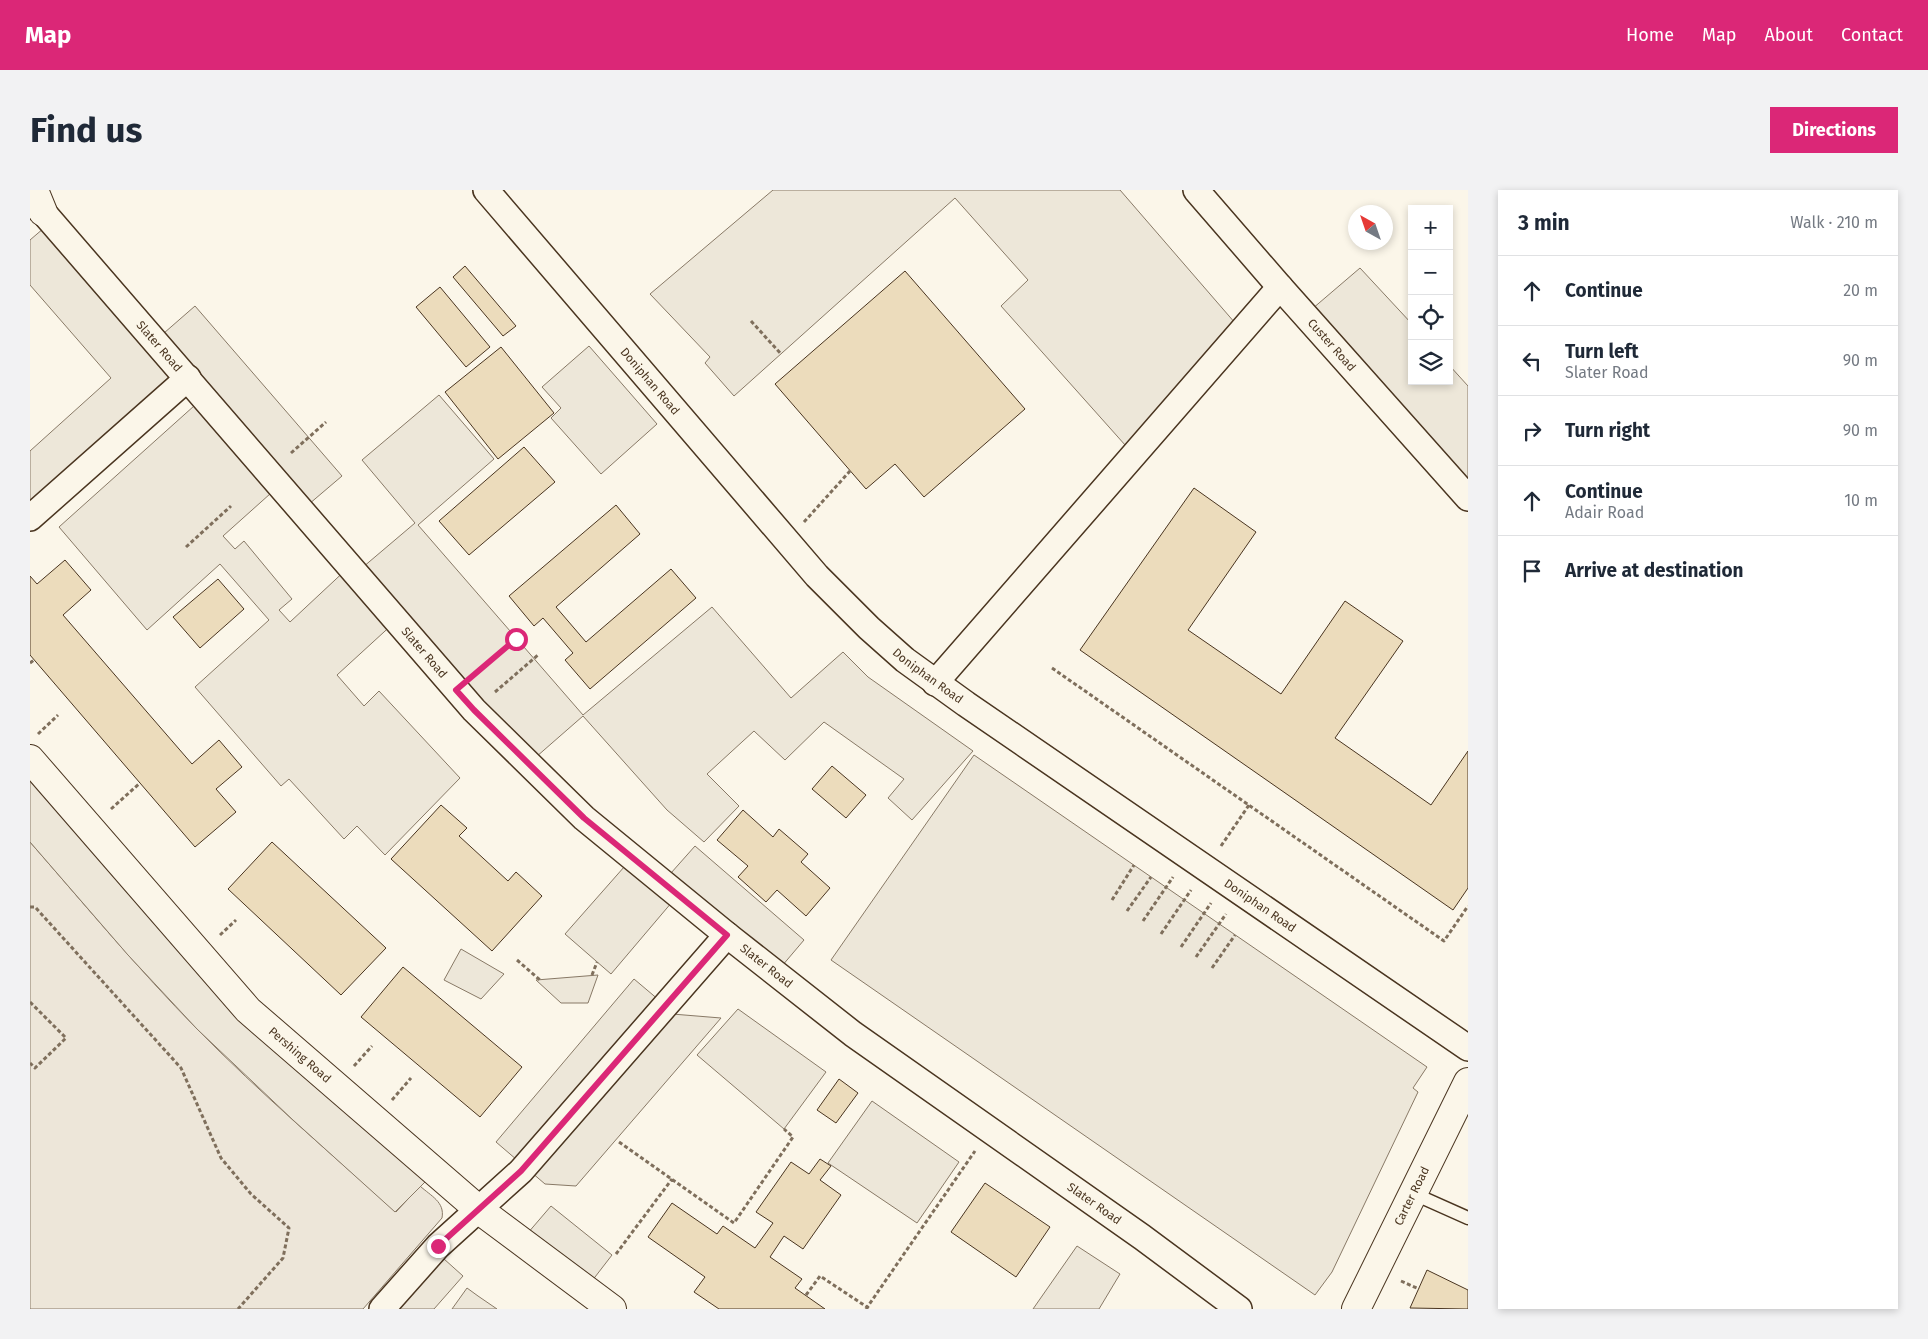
<!DOCTYPE html>
<html lang="en">
<head>
<meta charset="utf-8">
<style>
  body { margin:0; font-family:"Fira Sans",sans-serif; background:#f2f2f3; color:#1f2937 }
  .controls { position:absolute; right:15px; top:15px; display:grid; overflow:hidden; border-radius:0px; box-shadow:0 2px 8px #0003 }
  .controls button { width:45px; height:45px; display:grid; place-items:center; padding:0; border:0; border-bottom:1px solid #e0e1e3; background:#fff; color:#1f2937; font:25px sans-serif }
  .compass { position:absolute; left:1318px; top:15px; width:45px; height:45px; border-radius:50%; background:#fff; box-shadow:0 2px 8px #0003; rotate:320deg }
  .stop { position:absolute; width:15px; height:15px; margin:-11px; border:4px solid #db2777; border-radius:50%; background:#fff }
  .stop.end { background:#db2777; border-color:#fff; box-shadow:0 1px 5px #0008 }
  .list { margin:0; padding:0; list-style:none }
  h2 { display:flex; justify-content:space-between; align-items:center; height:65px; margin:0; padding:0 20px; font-size:21px }
  h2 small { font-size:16px; font-weight:400; color:#747a83 }
  .list li { display:grid; grid-template-columns:32px 1fr auto; gap:15px; align-items:center; box-sizing:border-box; height:70px; padding:0 20px; border-top:1px solid #e0e1e3 }
  .list b { display:block; font-size:19px; white-space:nowrap }
  .list p { margin:0; font-size:16px; white-space:nowrap; color:#747a83 }
  .list em { font-size:16px; font-style:normal; color:#747a83 }
  .icon { flex:none; width:28px; height:28px; fill:none; stroke:currentColor; stroke-width:2; stroke-linecap:round; stroke-linejoin:round }
  .map { position:relative; flex:none; width:1438px; height:1119px; overflow:hidden; border-radius:0px }
  header { display:flex; align-items:center; gap:30px; box-sizing:border-box; height:70px; padding:0 25px; background:#db2777; color:#fff }
  header strong { font-size:24px }
  nav { display:flex; gap:28px; margin-inline-start:auto; font-size:18px }
  .intro { display:flex; align-items:center; justify-content:space-between; box-sizing:border-box; height:120px; padding:0 30px }
  h1 { margin:0; font-size:35px }
  .button { padding:12px 22px; border-radius:0px; background:#db2777; color:#fff; font-size:18px; font-weight:700 }
  main { display:flex; gap:30px; padding:0 30px }
  aside { flex:1; background:#fff; border-radius:0px; box-shadow:0 2px 8px #0003 }
  .map>svg:first-child { display:block }
  .green { fill:#ede6d9; stroke:#887966 }
  .parking { fill:#ede7d9; stroke:#887966 }
  .building { fill:#ecdcbc; stroke:#4a3520 }
  .lines { fill:none; stroke-linecap:round; stroke-linejoin:round }
  .service-casing { stroke:#4a3520; stroke-width:15 }
  .minor-casing { stroke:#4a3520; stroke-width:28 }
  .tertiary-casing { stroke:#4a3520; stroke-width:30 }
  .path { stroke:#7f6f5c; stroke-width:3; stroke-dasharray:4 2.5; stroke-linecap:butt }
  .service { stroke:#fbf6e9; stroke-width:12 }
  .minor { stroke:#fbf6e9; stroke-width:25 }
  .tertiary { stroke:#fbf6e9; stroke-width:28 }
  .route { stroke:#db2777; stroke-width:6 }
  .labels { text-anchor:middle; stroke-width:4; stroke-linejoin:round; paint-order:stroke }
  .street-label { font-size:12px; fill:#4a3520; stroke:#fbf6e9 }
</style>
</head>
<body>
<header>
<strong>Map</strong>
<nav><a>Home</a><a>Map</a><a>About</a><a>Contact</a></nav>
</header>
<div class="intro"><h1>Find us</h1><a class="button">Directions</a></div>
<main>
<div class="map">
<svg width="1438" height="1119" viewBox="0 0 1438 1119">
  <rect width="100%" height="100%" fill="#fbf6e9"/>
  <!-- green -->
  <path class="green" d="M0,652C55,715 108,779 167,839C230,903 299,962 366,1022L390,996C401,1006 415,1012 412,1028L333,1119H0Z"/>
  <!-- parking -->
  <path class="parking" d="M743,0H1090L1212,141L1104,265L971,116L998,90L925,8L704,206L675,173L680,167L620,104Z
    M21,32L126,150L165,116L312,286L272,320L250,295L193,346L205,359L214,351L262,409L249,420L260,432L320,376L326,383L385,333L332,270L409,205L464,269L388,335L553,525L682,417L761,508L813,462L838,487L943,561L882,630L858,608L874,589L794,532L755,570L724,541L677,584L709,616L674,652L637,620L553,526L498,574L366,431L307,485L334,516L349,501L430,588L355,665L327,636L314,649L259,589L251,596L165,497L239,430L190,374L117,440L29,337L174,207L158,188L0,328V261L81,188L0,95V50Z
    M1330,78L1382,134V191H1419V175L1438,196V308L1275,125Z
    M559,156L627,234L571,284L521,228L531,218L512,197Z
    M944,565L1397,877L1383,898L1388,902L1302,1082L1285,1105L801,770Z
    M0,569L218,820L405,982L365,1022L263,930L167,839L98,765L0,652Z
    M665,656L774,750L746,783L648,705L581,784L535,744L602,668L633,692Z
    M431,759L474,784L451,809L414,790Z
    M568,785L558,813H531L506,790Z
    M604,789L636,816L630,823L691,828L546,996L515,994L466,952Z
    M708,819L796,882L754,939L667,865Z
    M842,911L929,972L887,1033L798,973Z
    M521,1016L582,1065L555,1100L491,1051Z
    M1047,1056L1090,1084L1069,1119H1003Z
    M404,1060L433,1086L404,1119H352Z
    M437,1098L448,1106L467,1119H422Z"/>
  <!-- building -->
  <path class="building" d="M435,76L486,136L473,146L423,87Z
    M875,81L995,219L894,307L865,274L836,299L745,194Z
    M410,97L460,157L436,177L386,117Z
    M471,157L524,223L468,269L415,202Z
    M494,257L525,292L439,365L409,331Z
    M1164,298L1226,342L1158,440L1251,504L1315,411L1373,451L1305,548L1401,615L1438,561V698L1423,720L1050,460Z
    M586,315L610,344L526,417L556,452L641,379L666,408L560,499L535,470L543,463L513,428L504,436L479,406Z
    M35,370L61,400L33,425L162,574L189,550L212,577L186,599L206,622L165,657L0,465V386L7,394Z
    M188,389L214,419L170,458L143,427Z
    M802,576L836,605L816,628L782,599Z
    M411,615L437,638L429,646L478,691L486,682L512,706L462,761L361,669Z
    M713,620L743,647L749,639L778,664L771,672L800,698L776,726L747,700L736,712L708,687L718,676L687,650Z
    M242,652L356,758L311,805L198,699Z
    M373,777L492,877L450,927L331,827Z
    M809,889L828,903L806,933L787,920Z
    M790,969L801,976L790,990L811,1005L773,1059L754,1046L740,1067L772,1089L765,1098L795,1119H689L664,1102L675,1087L618,1047L642,1013L687,1044L693,1036L725,1058L743,1033L726,1022L761,972L779,984Z
    M955,993L1020,1037L986,1087L921,1042Z
    M1397,1080L1438,1100V1119L1380,1118Z"/>
  <g class="lines">
    <!-- service casing -->
    <g class="service-casing">
      <path id="service" d="M1382,1003L1438,1028"/>
    </g>
    <!-- minor casing -->
    <g class="minor-casing">
      <g id="minor">
        <path id="s1" d="M456,0L787,386L839,438L875,470L936,514L1438,858"/>
        <path id="s2" d="M1166,0L1250,97L1438,308"/>
        <path id="s3" d="M0,12L13,22L444,520L554,628L697,745L823,844L1112,1047L1209,1119"/>
        <path d="M0,328L158,188"/>
        <path d="M905,493L1250,97"/>
        <path d="M352,1119L408,1056L491,981L697,745"/>
      </g>
    </g>
    <!-- tertiary casing -->
    <g class="tertiary-casing">
      <g id="tertiary">
        <path d="M4,0L13,22"/>
        <path id="s4" d="M0,569L218,820L448,1019L582,1119"/>
        <path id="s5" d="M1326,1119L1438,892"/>
      </g>
    </g>
    <!-- path -->
    <path class="path" d="M721,131L751,164
      M261,263L296,232
      M774,332L820,281
      M156,357L201,316
      M0,473L4,470
      M1022,478L1414,751L1438,716
      M445,483L491,445
      M465,502L508,465
      M8,544L28,525
      M81,619L110,593
      M1191,656L1219,615
      M1082,710L1104,675
      M0,717H5L151,878L191,968L221,1004L259,1038L253,1068L208,1119
      M1097,721L1121,687
      M1113,731L1143,687
      M1131,744L1161,700
      M190,745L206,730
      M1151,757L1181,713
      M1166,767L1196,724
      M487,770L510,790
      M1182,778L1205,745
      M562,785L567,772
      M0,812L36,848L5,878L0,873
      M324,876L342,856
      M362,910L381,888
      M589,952L704,1033L763,947L754,939
      M586,1064L642,989
      M1371,1091L1389,1099
      M776,1105L790,1086L840,1119
      M836,1119L945,961"/>
    <!-- service -->
    <use href="#service" class="service"/>
    <!-- minor -->
    <use href="#minor" class="minor"/>
    <!-- tertiary -->
    <use href="#tertiary" class="tertiary"/>
  </g>
  <g class="lines">
    <!-- route -->
    <path class="route" d="M408,1056L491,981L697,745L554,628L444,520L426,500L486,449"/>
  </g>
  <g class="labels">
    <!-- street labels -->
    <g class="street-label">
      <text dy="4" stroke="none"><textPath href="#s2" startOffset="206">Custer Road</textPath></text>
      <text dy="4" stroke="none"><textPath href="#s3" startOffset="194">Slater Road</textPath></text>
      <text dy="4" stroke="none"><textPath href="#s1" startOffset="252">Doniphan Road</textPath></text>
      <text dy="4" stroke="none"><textPath href="#s3" startOffset="599">Slater Road</textPath></text>
      <text dy="4" stroke="none"><textPath href="#s1" startOffset="658">Doniphan Road</textPath></text>
      <text dy="4" stroke="none"><textPath href="#s1" startOffset="1062">Doniphan Road</textPath></text>
      <text dy="4" stroke="none"><textPath href="#s3" startOffset="1064">Slater Road</textPath></text>
      <text dy="4" stroke="none"><textPath href="#s4" startOffset="401">Pershing Road</textPath></text>
      <text dy="4" stroke="none"><textPath href="#s5" startOffset="126">Carter Road</textPath></text>
      <text dy="4" stroke="none"><textPath href="#s3" startOffset="1469">Slater Road</textPath></text>
    </g>
  </g>
</svg>
<div class="controls">
<button>+</button>
<button>−</button>
<button><svg class="icon" aria-label="locate" viewBox="0 0 24 24"><circle cx="12" cy="12" r="6"/><path d="M12 2v4M12 18v4M2 12h4M18 12h4"/></svg></button>
<button><svg class="icon" aria-label="layers" viewBox="0 0 24 24"><path d="M12 4l9 5-9 5-9-5zM3 14l9 5 9-5"/></svg></button>
</div>
<svg class="compass" viewBox="-18 -18 36 36"><path d="M0-13l5 13h-10z" fill="#e53935"/><path d="M0 13l5-13h-10z" fill="#747a83"/></svg>
<div class="stop" style="left:486px;top:449px"></div>
<div class="stop end" style="left:408px;top:1056px"></div>
</div>
<aside>
<h2>3 min<small>Walk · 210 m</small></h2>
<ul class="list">
<li><svg class="icon" aria-label="ahead" viewBox="0 0 24 24"><path d="M12 20V5M6 11l6-6 6 6"/></svg><div><b>Continue</b></div><em>20 m</em></li>
<li><svg class="icon" aria-label="left" viewBox="0 0 24 24"><path d="M17 20v-9H6M10 6l-5 5 5 5"/></svg><div><b>Turn left</b><p>Slater Road</p></div><em>90 m</em></li>
<li><svg class="icon" aria-label="right" viewBox="0 0 24 24"><path d="M7 20v-9h11M14 6l5 5-5 5"/></svg><div><b>Turn right</b></div><em>90 m</em></li>
<li><svg class="icon" aria-label="ahead" viewBox="0 0 24 24"><path d="M12 20V5M6 11l6-6 6 6"/></svg><div><b>Continue</b><p>Adair Road</p></div><em>10 m</em></li>
<li><svg class="icon" aria-label="arrive" viewBox="0 0 24 24"><path d="M6 21V4h12l-3 4 3 4H6"/></svg><div><b>Arrive at destination</b></div></li>
</ul>
</aside>
</main>
</body>
</html>
